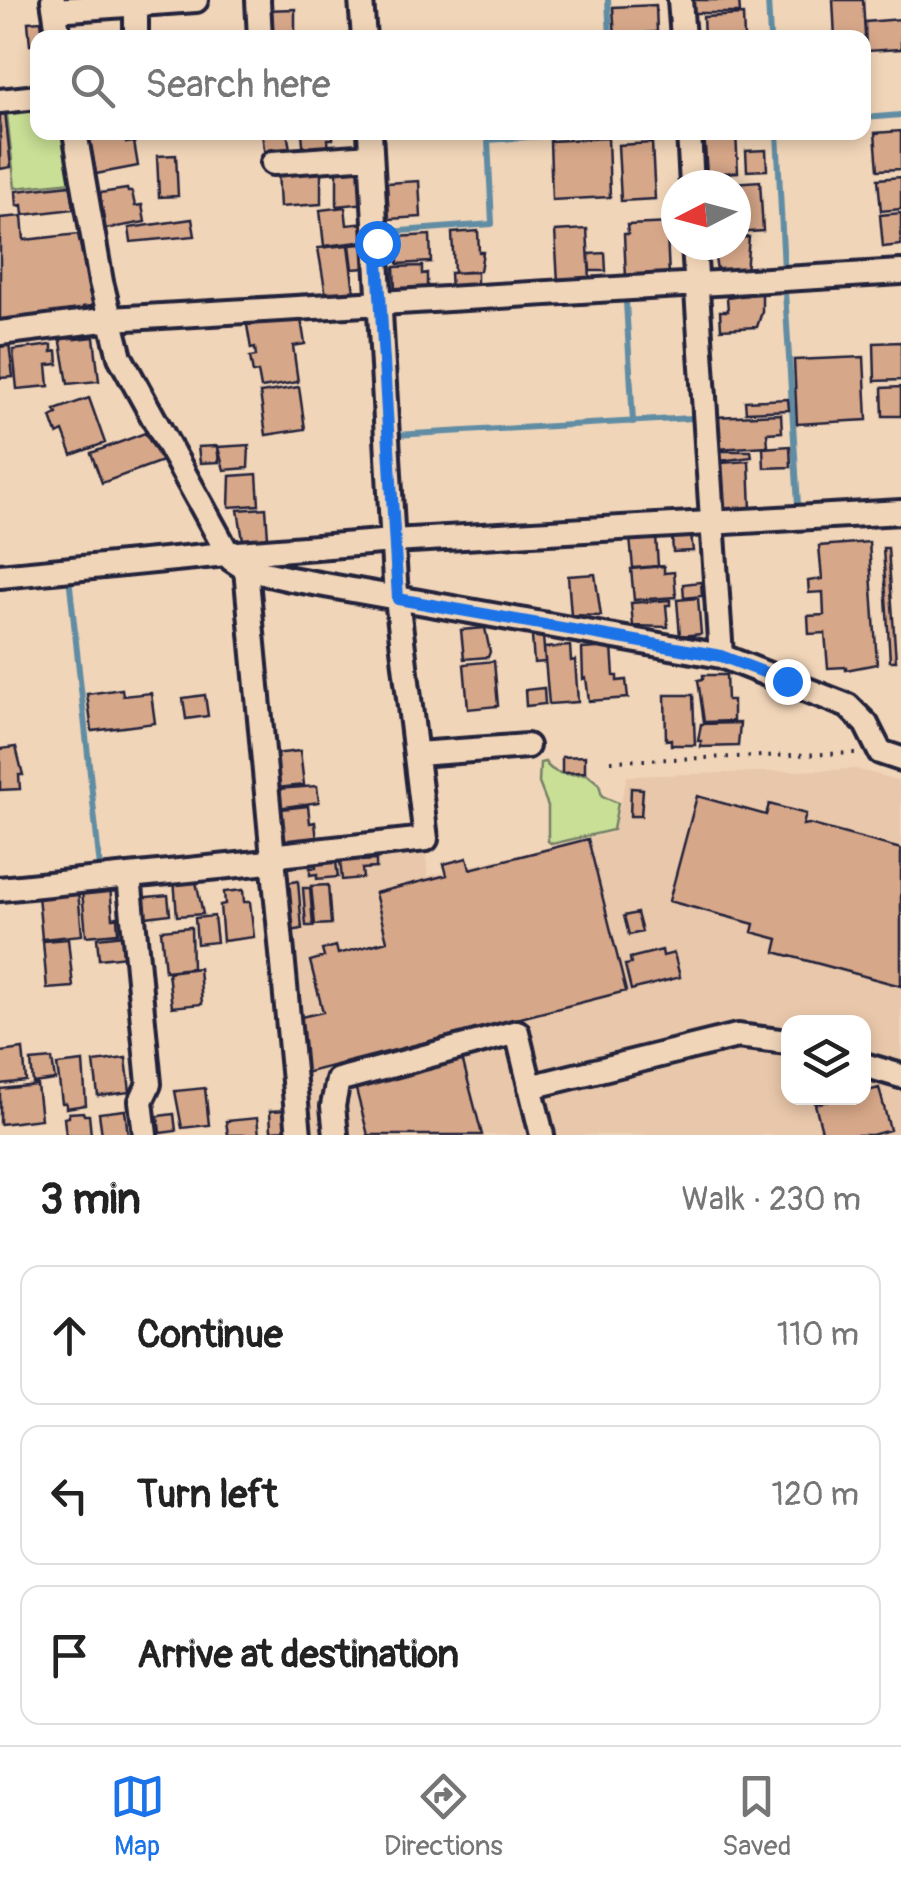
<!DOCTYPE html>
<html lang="en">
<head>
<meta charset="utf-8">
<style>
  body { margin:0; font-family:Pangolin,sans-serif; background:#f2f2f2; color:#222 }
  .controls { position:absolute; right:30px; bottom:30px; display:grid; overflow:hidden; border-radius:20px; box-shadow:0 5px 15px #0003 }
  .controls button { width:90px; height:90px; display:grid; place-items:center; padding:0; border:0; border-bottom:2px solid #e0e0e0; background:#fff; color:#222; font:50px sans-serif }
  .compass { position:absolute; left:661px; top:170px; width:90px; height:90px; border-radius:50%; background:#fff; box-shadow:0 5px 15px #0003; rotate:264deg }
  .stop { position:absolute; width:30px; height:30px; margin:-22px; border:8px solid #1a73e8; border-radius:50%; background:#fff }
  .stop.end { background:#1a73e8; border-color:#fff; box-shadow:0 2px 10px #0008 }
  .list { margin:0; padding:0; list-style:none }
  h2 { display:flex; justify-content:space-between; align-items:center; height:130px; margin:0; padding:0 40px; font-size:42px }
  h2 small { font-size:32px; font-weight:400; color:#767676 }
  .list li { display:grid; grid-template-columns:65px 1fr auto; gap:30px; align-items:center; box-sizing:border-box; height:140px; margin:0 20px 20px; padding:0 20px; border:2px solid #e0e0e0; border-radius:20px }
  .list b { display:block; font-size:38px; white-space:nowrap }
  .list em { font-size:32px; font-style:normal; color:#767676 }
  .icon { flex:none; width:55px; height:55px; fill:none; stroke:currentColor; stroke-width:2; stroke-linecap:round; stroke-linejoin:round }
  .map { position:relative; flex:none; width:901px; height:1135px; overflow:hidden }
  .search { position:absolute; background:#fff; box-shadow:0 5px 15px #0003; left:30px; right:30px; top:30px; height:110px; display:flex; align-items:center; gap:25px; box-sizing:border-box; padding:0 35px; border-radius:20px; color:#767676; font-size:38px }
  .sheet { height:610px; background:#fff }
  nav { display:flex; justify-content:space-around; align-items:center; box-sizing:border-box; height:140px; border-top:2px solid #e0e0e0; background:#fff; font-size:28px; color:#767676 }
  nav a { display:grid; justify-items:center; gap:5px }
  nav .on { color:#1a73e8 }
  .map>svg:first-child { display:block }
  .built { fill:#e9c7aa; fill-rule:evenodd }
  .green { fill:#c8df95; stroke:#758068; stroke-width:2.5 }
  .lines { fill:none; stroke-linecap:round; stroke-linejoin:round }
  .stream { stroke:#608da4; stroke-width:6 }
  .building { fill:#d7a789; stroke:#22223b; stroke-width:2.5 }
  .minor-casing { stroke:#22223b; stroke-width:30 }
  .path { stroke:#22223b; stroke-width:4; stroke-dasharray:2.5 8; stroke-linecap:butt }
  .minor { stroke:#f1d5b8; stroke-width:22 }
  .route { stroke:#1a73e8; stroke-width:12 }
</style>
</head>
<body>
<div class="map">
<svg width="901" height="1135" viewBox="0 0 901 1135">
  <rect width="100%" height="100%" fill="#f1d5b8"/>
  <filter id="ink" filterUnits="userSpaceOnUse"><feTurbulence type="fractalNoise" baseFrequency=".01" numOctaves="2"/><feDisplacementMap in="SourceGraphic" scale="20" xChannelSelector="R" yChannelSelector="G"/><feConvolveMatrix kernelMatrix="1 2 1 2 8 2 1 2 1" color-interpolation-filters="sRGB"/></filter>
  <g filter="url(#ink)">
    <!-- built -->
    <path class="built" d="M856,769L901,781V1135H308L283,862L425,847L428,876L614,832L627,776ZM788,1022H864V1098H788Z"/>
    <!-- green -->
    <path class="green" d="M37,104L38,132L63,133L73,182L15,188L6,107Z
      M545,762C554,777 571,774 587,774L599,784L602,796L618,803L613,830L552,844L548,841V806L539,783L540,763Z"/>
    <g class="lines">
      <!-- stream -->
      <path class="stream" d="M608,0L610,38
        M768,0L770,38
        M864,118L901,115
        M777,132L784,270
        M391,291L388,232L492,224L488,140L598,132
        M785,292L798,505
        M626,302L633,422
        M396,435L692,418
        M69,576L100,868L105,867
        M133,864L264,851"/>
    </g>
    <!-- building -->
    <path class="building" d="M691,0H739L740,13H692Z
      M833,0H863L866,53L864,38H835Z
      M656,5L657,32L647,33V38H615L613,7Z
      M295,9V38H265L264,10Z
      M743,15L744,38H704L703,17Z
      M901,19V49L866,51L865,22Z
      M41,21L43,38H38V44L30,45L28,22Z
      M5,111L11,167L0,169V112Z
      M901,131V169L878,170L875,133Z
      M109,132H124L126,143L134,142L138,166L96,174L89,136Z
      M262,132H287L291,155L265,158Z
      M302,132H333V139H328L329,154L304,156Z
      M736,132L738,172L707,174L704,133Z
      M608,138L610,197L552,200L550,141Z
      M652,143L655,199L621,201L618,145Z
      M766,150L767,170L747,171L746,151Z
      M176,155L178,196L159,197L157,156Z
      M321,166V204L280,207L278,170Z
      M361,170L367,203L337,206V172Z
      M901,177V209L881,211L878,179Z
      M419,181L421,217L389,219L387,183Z
      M760,181L763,231L736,233V185L731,183Z
      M71,185L74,209L23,215L22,205L17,206L16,191Z
      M127,189L128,192H132L135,206L142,205L145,222L105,229L100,193Z
      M345,207L347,225L366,223L368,241L324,246L320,210Z
      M901,213V245L883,247L880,215Z
      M22,216L24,240L78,234L93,306L83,307V311L76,313L0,322V218Z
      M192,219L195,236L131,242L129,228Z
      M672,223V234H667L669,276L626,278L624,234H628L627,225Z
      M587,229L590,280L558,282L555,231Z
      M478,231L479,252H483L480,271L454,273L452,233Z
      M430,235L431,262L398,264V260H393L390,250H397L396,237Z
      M749,237L746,272L718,274L713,249H719V245H736V238Z
      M363,244L365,268L353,269L350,245Z
      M348,245L354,292L326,295L318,248Z
      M605,253L606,271H590L589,254Z
      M422,266V274L427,273V290L395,291L394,267Z
      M477,272V290L451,291L450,273Z
      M762,293V312L757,327L721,329L720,311H728L727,298Z
      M301,319L305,344L293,346L298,382L261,388L258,372L253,373L250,357L256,356L255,348L251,349L247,325Z
      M75,334V339L94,337L99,381L68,384L60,336Z
      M901,342V380L875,381L874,343Z
      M9,343L13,377L0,378V344Z
      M52,345V352L57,351L58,364L47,365L49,386L17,389L13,350Z
      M864,357L867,420L797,424L794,360Z
      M299,387L305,429L266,435L260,393Z
      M901,387V416H883L882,388Z
      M89,398L105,443L72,455L63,431L57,434L51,417L57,414L55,410Z
      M788,399L789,410L746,412L745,401Z
      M781,414L782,432L767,433L768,446L716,449L714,417Z
      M145,433L162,461L102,483L91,453Z
      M249,445L248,468L224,470L218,447Z
      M217,446L219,462L200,463L198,447Z
      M790,446L791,467L764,468L763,448Z
      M718,451H751L752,457L719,461Z
      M749,461L751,510L724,511L721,463Z
      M257,474L259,505L229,507L230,476Z
      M266,508L268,538L243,540L238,510Z
      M691,535L693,551L673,552L672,537Z
      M656,536L658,566L633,568L630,538Z
      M869,542L877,664L846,670V667L828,668L825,633L809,634L808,616L824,615L823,592L809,593L808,581L822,579L819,546Z
      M883,548H888L896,661H890Z
      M664,566V573L674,572L676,597L634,600L631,569Z
      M595,574L601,616L571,615L568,576Z
      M701,582L702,596L684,598L683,584Z
      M698,598L701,634L680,636L677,600Z
      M670,600V605H666L668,627L633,626L631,603Z
      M485,628L490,652L488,657L464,659L461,630Z
      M543,636L545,662L534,663L532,637Z
      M570,646L571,661L575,660L578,702L549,704L544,648Z
      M612,647L614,676H617V681L626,680L628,698L589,701L586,678L583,679L582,649Z
      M494,661L498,706L468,709L464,664Z
      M703,675H726L727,700H733V721L704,722L698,680L703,679Z
      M544,688L545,704L526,706L525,690Z
      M122,689L123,696L151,693L155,723L92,731L87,694Z
      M205,695L208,716L186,719L183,698Z
      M665,695H693L695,745H671V739L666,740Z
      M740,723L738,746L701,747V741H698L701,724Z
      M16,747L23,775H19L20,789L0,790V749Z
      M300,751L304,785L277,788L273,754Z
      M585,756V772L562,773V757Z
      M317,786L319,802L278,808L276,789Z
      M631,788L643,789L641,816H630Z
      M697,796L766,815L769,804L806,814L803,825L809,824L901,849V986L775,952L778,939L752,932L754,924L669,901Z
      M308,806L310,823L315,822L317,842L285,845L281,809Z
      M588,839L626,991L305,1073L301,1017L323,1012L310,961L324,957L322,950L336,946L338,954L387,941L375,893L447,875L444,864L467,858L470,869Z
      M361,857V861L376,860V868L362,869L363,878L342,880L340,859Z
      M336,862L338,877L317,879V874L310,875V868H316V864Z
      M195,877L203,914L177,916L174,879Z
      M298,881L302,929L291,931L287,883Z
      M328,885L331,924L315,925L311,886Z
      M110,887L113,918L117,917L118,933L86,936L82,890Z
      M303,888H310L313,926H306Z
      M243,890L244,902H250L254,937L223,941L220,905L225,904L224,892Z
      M78,891L82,935L42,939L38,895Z
      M168,895L170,914L138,918L137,898Z
      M637,913L642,932L629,935L624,916Z
      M214,916L217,942L197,944L195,918Z
      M191,927L192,968L165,971L161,930Z
      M125,935L127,956L99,959L97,938Z
      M68,939L73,987L47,989L43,941Z
      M662,950L663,956L674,953L680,977L631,990L625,965L631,964L630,958Z
      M199,968L202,1004L172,1007L168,972Z
      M23,1049L26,1081L0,1084V1052Z
      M461,1054L482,1135H368L354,1082Z
      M126,1058L130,1092L98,1096L94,1062Z
      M52,1059L55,1080L33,1083L31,1061Z
      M83,1062L86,1105L66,1108V1103H62L57,1065Z
      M37,1085L41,1119L0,1124V1089Z
      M205,1088L209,1125L182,1128L175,1091Z
      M879,1088L890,1130L872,1135H823L815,1104L841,1098H864V1092Z
      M125,1110L128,1135H102L99,1113Z
      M287,1110L288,1130L271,1131L270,1111Z
      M83,1112L84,1115H89L91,1135H66L64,1118L69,1117V1113Z
      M174,1114L176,1131L160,1133L158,1116Z
      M257,1118L259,1135H228L226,1121Z"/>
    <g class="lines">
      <!-- minor casing -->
      <g class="minor-casing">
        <path id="minor" d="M53,0L59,38
          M258,0L260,38
          M361,0L364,38
          M680,0L683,38
          M136,4V38
          M55,10L196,0
          M0,101L38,97
          M75,132L101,282L120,357L231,559L246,569L291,579L721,656L848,706L866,724L880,752L901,759
          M689,132L692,185
          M273,163L371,156
          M694,245L721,656
          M0,333L111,319L901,272
          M246,569L299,1135
          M0,576L226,554L393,541L901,512
          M417,754L527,746
          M129,876L149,1084L141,1101L145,1135
          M0,889L268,862L279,855L426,839L395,582L370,132
          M864,1065L901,1076
          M530,1087L737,1036L788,1042
          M336,1135L333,1106L338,1080L517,1032L542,1135"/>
      </g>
      <!-- path -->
      <path class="path" d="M611,761L856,753"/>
      <!-- minor -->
      <use href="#minor" class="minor"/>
    </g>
  </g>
  <g class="lines" filter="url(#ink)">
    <!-- route -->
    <path class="route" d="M377,243L398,599L721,656L787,681"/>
  </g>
</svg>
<div class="controls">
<button><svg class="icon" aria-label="layers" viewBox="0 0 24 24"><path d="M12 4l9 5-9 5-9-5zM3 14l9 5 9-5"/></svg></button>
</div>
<svg class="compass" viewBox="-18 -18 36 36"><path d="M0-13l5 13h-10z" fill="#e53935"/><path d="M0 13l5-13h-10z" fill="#767676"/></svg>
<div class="stop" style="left:377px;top:243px"></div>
<div class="stop end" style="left:787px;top:681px"></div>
<div class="search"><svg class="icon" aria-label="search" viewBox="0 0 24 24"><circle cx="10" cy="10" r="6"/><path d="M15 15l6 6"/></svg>Search here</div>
</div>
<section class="sheet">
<h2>3 min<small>Walk · 230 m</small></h2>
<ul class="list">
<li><svg class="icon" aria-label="ahead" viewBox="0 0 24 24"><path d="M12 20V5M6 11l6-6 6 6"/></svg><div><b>Continue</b></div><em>110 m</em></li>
<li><svg class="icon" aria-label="left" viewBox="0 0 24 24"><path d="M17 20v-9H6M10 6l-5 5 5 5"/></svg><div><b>Turn left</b></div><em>120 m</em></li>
<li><svg class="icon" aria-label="arrive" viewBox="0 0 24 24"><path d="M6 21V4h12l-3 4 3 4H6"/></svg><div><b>Arrive at destination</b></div></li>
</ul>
</section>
<nav>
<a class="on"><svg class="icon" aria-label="map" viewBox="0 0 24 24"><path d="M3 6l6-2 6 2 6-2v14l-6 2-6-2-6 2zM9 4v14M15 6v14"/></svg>Map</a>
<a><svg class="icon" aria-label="directions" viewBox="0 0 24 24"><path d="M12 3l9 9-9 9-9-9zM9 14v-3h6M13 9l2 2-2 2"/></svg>Directions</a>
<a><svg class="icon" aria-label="saved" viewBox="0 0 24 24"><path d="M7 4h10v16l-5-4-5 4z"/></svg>Saved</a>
</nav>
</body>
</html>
